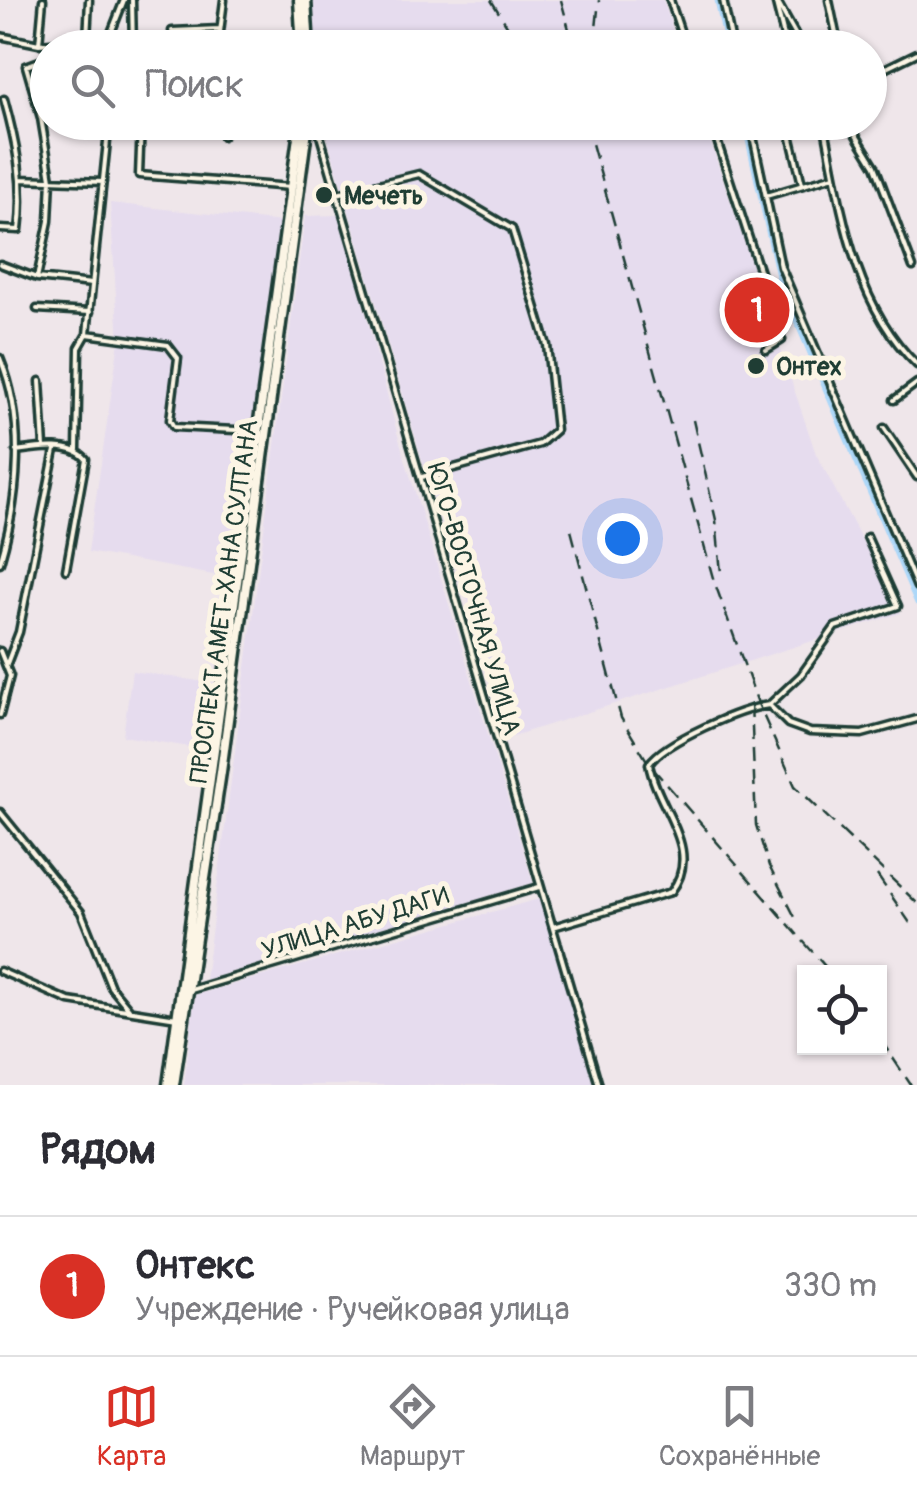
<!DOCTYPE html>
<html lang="ru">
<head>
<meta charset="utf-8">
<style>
  body { margin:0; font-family:Pangolin,sans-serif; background:#f7f7f7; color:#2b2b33 }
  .controls { position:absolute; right:30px; bottom:30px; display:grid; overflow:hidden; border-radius:0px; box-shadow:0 2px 8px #0004 }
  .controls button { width:90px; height:90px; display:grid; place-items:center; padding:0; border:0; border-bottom:2px solid #e1e1e2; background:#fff; color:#2b2b33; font:50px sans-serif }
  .you { position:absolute; left:622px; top:538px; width:35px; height:35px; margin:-25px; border:8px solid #fff; border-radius:50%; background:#1a73e8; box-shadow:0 0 0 15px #1a73e833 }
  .badge { display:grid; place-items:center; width:65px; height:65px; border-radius:50%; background:#d93025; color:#fff; font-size:32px; font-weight:700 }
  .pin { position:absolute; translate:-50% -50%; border:5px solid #fff; box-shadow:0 2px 10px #0006 }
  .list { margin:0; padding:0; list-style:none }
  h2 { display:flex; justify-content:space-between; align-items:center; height:130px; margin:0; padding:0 40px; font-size:42px }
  h2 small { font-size:32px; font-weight:400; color:#7c7c81 }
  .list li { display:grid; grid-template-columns:65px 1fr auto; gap:30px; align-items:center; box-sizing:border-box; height:140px; padding:0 40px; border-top:2px solid #e1e1e2 }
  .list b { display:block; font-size:38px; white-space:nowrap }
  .list p { margin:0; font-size:32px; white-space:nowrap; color:#7c7c81 }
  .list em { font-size:32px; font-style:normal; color:#7c7c81 }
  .icon { flex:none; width:55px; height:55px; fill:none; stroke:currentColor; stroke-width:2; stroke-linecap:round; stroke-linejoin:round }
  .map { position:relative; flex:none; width:917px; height:1085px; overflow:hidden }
  .search { position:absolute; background:#fff; box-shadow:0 2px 8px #0004; left:30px; right:30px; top:30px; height:110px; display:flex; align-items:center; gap:25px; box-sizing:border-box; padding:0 35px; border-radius:55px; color:#7c7c81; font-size:38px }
  .sheet { height:270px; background:#fff }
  nav { display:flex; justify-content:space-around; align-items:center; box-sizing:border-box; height:140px; border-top:2px solid #e1e1e2; background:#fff; font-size:28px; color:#7c7c81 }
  nav a { display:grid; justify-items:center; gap:5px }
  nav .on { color:#d93025 }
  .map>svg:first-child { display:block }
  .built { fill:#e6dcee }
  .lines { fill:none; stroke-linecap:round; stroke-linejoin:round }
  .canal { stroke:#acd7f8; stroke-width:5 }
  .street-casing { stroke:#1f3d34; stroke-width:11 }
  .primary-casing { stroke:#1f3d34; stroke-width:15 }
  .street { stroke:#fcf5e5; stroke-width:4 }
  .primary { stroke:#fcf5e5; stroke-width:8 }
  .rail { stroke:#1f3d34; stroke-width:2.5; stroke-dasharray:15 8; stroke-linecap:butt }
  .poi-dot { fill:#1f3d34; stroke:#fcf5e5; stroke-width:4 }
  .labels { text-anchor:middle; stroke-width:10; stroke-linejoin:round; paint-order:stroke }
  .poi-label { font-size:25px; font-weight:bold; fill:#1f3d34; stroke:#fcf5e5; text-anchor:start }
  .street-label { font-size:25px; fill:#1f3d34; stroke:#fcf5e5 }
</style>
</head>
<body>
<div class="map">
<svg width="917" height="1085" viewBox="0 0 917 1085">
  <rect width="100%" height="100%" fill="#efe6ea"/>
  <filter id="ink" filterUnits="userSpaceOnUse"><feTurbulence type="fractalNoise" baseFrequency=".01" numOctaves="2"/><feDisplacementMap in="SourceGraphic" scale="20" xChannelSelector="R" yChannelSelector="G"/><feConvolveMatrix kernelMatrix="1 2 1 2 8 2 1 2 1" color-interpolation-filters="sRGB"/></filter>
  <g filter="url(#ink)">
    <!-- built -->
    <path class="built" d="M308,0H663L679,47H313Z
      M323,123H704L816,454L901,613L513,736L423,463Z
      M110,203L282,222L235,579L88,552L119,341Z
      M340,215L397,432L533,883L205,980L305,216Z
      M132,671L218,684L207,750L123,736Z
      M542,898L597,1085H184L195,995Z"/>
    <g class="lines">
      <!-- canal -->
      <path class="canal" d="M717,0L727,48
        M744,122L779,281L917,603"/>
      <!-- street casing -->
      <g class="street-casing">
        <path id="street" d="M89,0L87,40L99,48
          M132,0L133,48
          M670,0L686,48
          M723,0L733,48
          M776,0L803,48
          M829,0L839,48
          M776,4L787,48
          M172,31L220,29
          M0,36L39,44L87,40
          M39,44L43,0
          M105,48L124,0
          M218,48L224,0
          M870,76L917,53
          M141,122L139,175L291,187
          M222,122L223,136
          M316,122L599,1085
          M711,122L782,340L766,350
          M750,122L781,267L917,587
          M824,122C841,208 852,302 917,365
          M848,122L875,166L913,267
          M788,126L802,184
          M20,179L103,182
          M337,194L419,174L512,229L547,345L556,430L540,444L422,477
          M766,196L834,176
          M0,229L19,230C25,185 16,142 4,99
          M0,264L37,278L92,284
          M37,278L49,221L51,179L41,118L26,66L48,58
          M37,309L90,312
          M87,334L168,345L178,358L170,420L174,427L256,431
          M0,358C26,421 19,498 0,563
          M40,381L44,447
          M894,400L917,383
          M884,428L917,477
          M77,450L79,348L87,334L109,122
          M16,451C37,448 71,442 86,459L66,570
          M0,651L6,666
          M769,705L801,675L835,627L898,606L867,537
          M0,715L10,676L6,666L19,632L55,450
          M0,812L81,912L111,987L129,1009
          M553,927L671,892C704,849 657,809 649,764C665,741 740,709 769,705L788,724L810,732L862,734L917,719
          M0,971L69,1001L177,1018
          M191,990L539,887"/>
      </g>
      <!-- primary casing -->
      <g class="primary-casing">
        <path id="primary" d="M299,0L302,48
          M306,0L309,48
          M168,1085L300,122
          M174,1085L221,772L308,122"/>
      </g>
      <!-- street -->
      <use href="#street" class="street"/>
      <!-- primary -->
      <use href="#primary" class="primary"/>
      <!-- rail -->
      <path class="rail" d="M491,0L521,48
        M561,0L574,48
        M594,48L599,0
        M586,122L713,578L759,706L795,786L917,903
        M693,420L716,520L721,573
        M571,530L621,718L649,764L830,972
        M751,703L756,825L769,866L798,923
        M877,875L910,923
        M880,1039L911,1085"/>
    </g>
  </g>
  <!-- markers -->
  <g class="poi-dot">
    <circle cx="324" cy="195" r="10"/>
    <circle cx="756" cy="366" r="10"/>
  </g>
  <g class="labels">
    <!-- poi labels -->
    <g class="poi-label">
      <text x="344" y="204">Мечеть</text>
      <text x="776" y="375">Онтех</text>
    </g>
    <!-- street labels -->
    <g class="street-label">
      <text transform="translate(475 599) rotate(74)" y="9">ЮГО-ВОСТОЧНАЯ УЛИЦА</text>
      <text transform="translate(223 601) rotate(-82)" y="9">ПРОСПЕКТ АМЕТ-ХАНА СУЛТАНА</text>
      <text transform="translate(355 922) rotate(-17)" y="9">УЛИЦА АБУ ДАГИ</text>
    </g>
  </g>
</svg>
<div class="controls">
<button><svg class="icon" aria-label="locate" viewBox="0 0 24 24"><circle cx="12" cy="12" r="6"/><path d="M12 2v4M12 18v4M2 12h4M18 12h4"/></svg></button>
</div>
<div class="you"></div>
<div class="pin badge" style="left:757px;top:310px">1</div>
<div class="search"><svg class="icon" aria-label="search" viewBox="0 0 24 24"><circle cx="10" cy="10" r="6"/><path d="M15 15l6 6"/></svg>Поиск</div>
</div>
<section class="sheet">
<h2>Рядом<small></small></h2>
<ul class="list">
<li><span class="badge">1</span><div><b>Онтекс</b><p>Учреждение · Ручейковая улица</p></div><em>330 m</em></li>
</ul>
</section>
<nav>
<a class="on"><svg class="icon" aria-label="map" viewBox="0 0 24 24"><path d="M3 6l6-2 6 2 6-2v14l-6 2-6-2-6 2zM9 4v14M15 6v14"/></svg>Карта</a>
<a><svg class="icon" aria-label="directions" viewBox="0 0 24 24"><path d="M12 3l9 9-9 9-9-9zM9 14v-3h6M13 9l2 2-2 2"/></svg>Маршрут</a>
<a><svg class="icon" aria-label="saved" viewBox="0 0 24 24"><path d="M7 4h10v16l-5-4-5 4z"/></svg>Сохранённые</a>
</nav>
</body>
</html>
